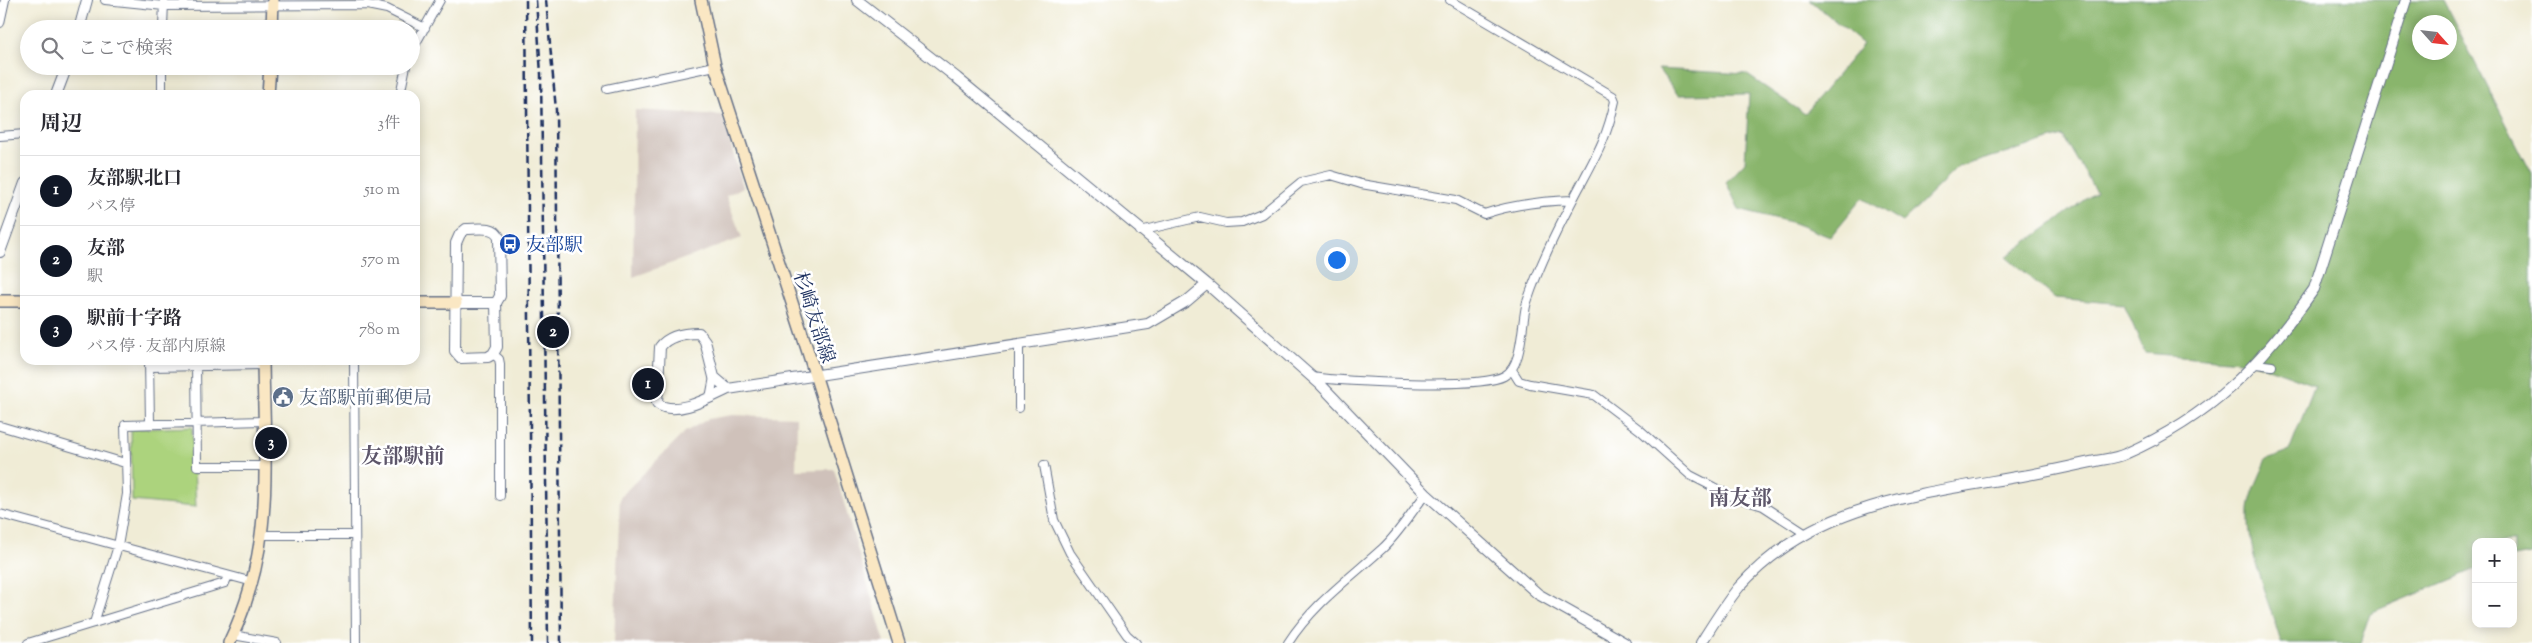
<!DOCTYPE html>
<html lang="ja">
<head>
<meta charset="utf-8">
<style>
  body { margin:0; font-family:"Sorts Mill Goudy","Noto Serif JP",serif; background:#f2f2f3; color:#2b2b33 }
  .controls { position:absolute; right:15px; bottom:15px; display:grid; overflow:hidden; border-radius:10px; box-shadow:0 2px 12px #0003 }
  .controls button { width:45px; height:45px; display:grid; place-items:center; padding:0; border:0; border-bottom:1px solid #e1e1e2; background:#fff; color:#2b2b33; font:25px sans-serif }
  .compass { position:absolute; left:2412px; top:15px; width:45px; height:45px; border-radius:50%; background:#fff; box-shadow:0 2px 12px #0003; rotate:117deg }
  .you { position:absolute; left:1336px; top:259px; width:18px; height:18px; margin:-12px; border:4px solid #fff; border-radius:50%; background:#1a73e8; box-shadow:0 0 0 8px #1a73e833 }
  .badge { display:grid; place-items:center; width:32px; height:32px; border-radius:50%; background:#111827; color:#fff; font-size:16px; font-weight:700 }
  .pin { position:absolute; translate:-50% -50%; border:2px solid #fff; box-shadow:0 1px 5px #0006 }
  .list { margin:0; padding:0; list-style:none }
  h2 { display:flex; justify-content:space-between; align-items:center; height:65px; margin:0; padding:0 20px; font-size:21px }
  h2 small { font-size:16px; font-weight:400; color:#7c7c81 }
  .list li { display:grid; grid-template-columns:32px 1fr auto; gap:15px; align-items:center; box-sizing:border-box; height:70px; padding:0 20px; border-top:1px solid #e1e1e2 }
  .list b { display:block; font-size:19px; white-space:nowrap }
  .list p { margin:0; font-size:16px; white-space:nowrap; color:#7c7c81 }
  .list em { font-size:16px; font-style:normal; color:#7c7c81 }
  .icon { flex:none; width:28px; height:28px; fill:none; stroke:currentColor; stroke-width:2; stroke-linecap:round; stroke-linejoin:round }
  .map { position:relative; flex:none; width:2532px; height:643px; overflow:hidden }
  .search { position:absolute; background:#fff; box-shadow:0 2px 12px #0003; left:20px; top:20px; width:400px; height:55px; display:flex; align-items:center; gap:12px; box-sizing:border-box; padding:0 18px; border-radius:28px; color:#7c7c81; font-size:19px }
  .panel { position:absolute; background:#fff; box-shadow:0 2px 12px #0003; left:20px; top:90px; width:400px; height:275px; border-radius:15px }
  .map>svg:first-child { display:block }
  .industrial { fill:#cfc1ba }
  .green { fill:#acd37d; stroke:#64816e }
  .forest { fill:#89b56c; stroke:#527265; fill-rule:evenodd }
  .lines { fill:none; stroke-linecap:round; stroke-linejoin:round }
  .minor-casing { stroke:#667188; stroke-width:10 }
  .tertiary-casing { stroke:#667188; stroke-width:12 }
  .secondary-casing { stroke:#667188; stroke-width:14 }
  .minor { stroke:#fff; stroke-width:8 }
  .tertiary { stroke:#fff; stroke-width:10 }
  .secondary { stroke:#fae7c3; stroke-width:11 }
  .rail { stroke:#1b2f5e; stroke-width:2.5; stroke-dasharray:8 4; stroke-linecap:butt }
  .labels { text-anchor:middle; stroke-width:5; stroke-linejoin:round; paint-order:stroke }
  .transit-label { font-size:19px; fill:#164399; stroke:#fff; text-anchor:start }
  .street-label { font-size:19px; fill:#1b2f5e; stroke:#fff }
  .service-label { font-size:19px; fill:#4e5e75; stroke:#fff; text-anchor:start }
  .quarter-label { font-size:21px; font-weight:bold; fill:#5d566a; stroke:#fff }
</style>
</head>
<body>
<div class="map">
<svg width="2532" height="643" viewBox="0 0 2532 643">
  <rect width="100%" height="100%" fill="#fff"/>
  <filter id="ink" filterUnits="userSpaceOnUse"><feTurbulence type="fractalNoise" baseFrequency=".02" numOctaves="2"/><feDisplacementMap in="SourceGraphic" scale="10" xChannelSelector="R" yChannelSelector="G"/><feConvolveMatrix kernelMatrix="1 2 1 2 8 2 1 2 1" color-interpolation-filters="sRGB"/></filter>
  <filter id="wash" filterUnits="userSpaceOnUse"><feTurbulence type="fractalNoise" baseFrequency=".0096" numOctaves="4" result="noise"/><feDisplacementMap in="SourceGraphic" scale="20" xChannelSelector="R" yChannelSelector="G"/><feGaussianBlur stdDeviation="1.12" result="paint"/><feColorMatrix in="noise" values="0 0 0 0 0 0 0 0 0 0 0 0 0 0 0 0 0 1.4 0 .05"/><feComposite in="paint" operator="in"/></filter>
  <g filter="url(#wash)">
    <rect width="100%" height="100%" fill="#f0ecd6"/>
    <!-- industrial -->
    <path class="industrial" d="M635,110L722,115L743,187L726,196L742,238L633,277Z
      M732,415L797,417L796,470L834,469L885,643H614L620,497L685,432L708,419Z"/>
    <!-- green -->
    <path class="green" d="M192,427L196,507L132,501L131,429Z"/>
    <!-- forest -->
    <path class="forest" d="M1810,0H2443L2532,174V554L2513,557V542H2476V569L2370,613L2360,643H2281C2269,600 2247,555 2249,510C2250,494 2261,474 2267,459L2289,451L2315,385L2252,362L2145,353L2124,304L2055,298L2006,257L2096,192L2063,136L1958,167L1902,222L1862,198L1830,237L1794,223L1739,209L1726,182L1745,162L1749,94L1678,95L1658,69L1746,74L1805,114L1863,44ZM2420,22H2450V52H2420Z"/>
  </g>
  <g filter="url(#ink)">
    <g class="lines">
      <!-- minor casing -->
      <g class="minor-casing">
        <path id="minor" d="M105,0L164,6L367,5L387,9L425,28
          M0,23L5,0
          M163,29L164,0
          M411,52L440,0
          M607,89L715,66
          M162,95V66
          M400,95L406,66
          M0,136L25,134
          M1140,231L1200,217L1226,223L1242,222L1262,214L1301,182L1331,175L1361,184L1456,200L1484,214C1514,204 1542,201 1572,200
          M1019,344V408
          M493,354L499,359L500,364V496
          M149,360L150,423
          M196,360L197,466H265
          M354,360L356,643
          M2256,364L2272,366
          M150,367L263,365
          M1512,370L1519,381L1530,384L1594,395L1640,430L1690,475L1731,496L1763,506L1806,534
          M1312,377C1344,382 1480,389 1504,376C1524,366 1521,321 1527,302C1540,263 1560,224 1579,188C1596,156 1607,138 1615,101L1613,96L1450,0
          M710,398L714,377
          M0,426L125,463
          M1044,465L1054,520L1070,553L1127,635L1136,643
          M0,514L253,582
          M263,535H354
          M94,623L118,546L127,494L125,425L264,421
          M233,635L277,643
          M28,643L225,583L228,576
          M1288,643C1313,604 1349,579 1383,548C1399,533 1412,511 1426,494"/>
      </g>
      <!-- tertiary casing -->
      <g class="tertiary-casing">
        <path id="tertiary" d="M857,0L957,78L1207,284L1321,385L1426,494L1538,594L1625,643
          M79,29L87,0
          M56,95L67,66
          M466,229C478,229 494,225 499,237L500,296L496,303L497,347L493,354L488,357L461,358L455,351L456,243L460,234Z
          M0,252L25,183
          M456,303H496
          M728,389L714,377L705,341L699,333C685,333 668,336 660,347L657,403C674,418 711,397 728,389L1148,324L1187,301L1207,284
          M1701,643C1713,624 1725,604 1739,587C1813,504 1920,494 2022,476C2047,472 2071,466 2096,461C2106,459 2117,458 2125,454C2211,416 2261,365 2314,289L2406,0"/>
      </g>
      <!-- secondary casing -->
      <g class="secondary-casing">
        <path id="secondary" d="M701,0L715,66L727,103L808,352L899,643
          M272,29L273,0
          M268,95L270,66
          M0,301H25
          M415,303H456
          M229,643C276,546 264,463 263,360"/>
      </g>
      <!-- minor -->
      <use href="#minor" class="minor"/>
      <!-- tertiary -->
      <use href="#tertiary" class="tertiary"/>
      <!-- secondary -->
      <use href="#secondary" class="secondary"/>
      <!-- rail -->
      <path class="rail" d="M526,0L532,643
        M536,0L541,74L548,643
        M546,0L556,110L561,643"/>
    </g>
  </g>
  <!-- icons -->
  <defs>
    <g id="bus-disc" transform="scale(1.125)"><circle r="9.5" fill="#1a4fb4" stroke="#fff"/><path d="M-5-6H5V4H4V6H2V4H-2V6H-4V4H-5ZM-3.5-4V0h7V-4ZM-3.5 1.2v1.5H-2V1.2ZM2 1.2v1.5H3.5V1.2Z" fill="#fff"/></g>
    <g id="civic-disc" transform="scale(1.125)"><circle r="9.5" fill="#5c6f8a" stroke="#fff"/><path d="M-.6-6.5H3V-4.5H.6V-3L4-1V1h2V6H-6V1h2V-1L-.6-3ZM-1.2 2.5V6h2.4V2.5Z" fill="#fff"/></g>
  </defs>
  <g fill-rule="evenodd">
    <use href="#bus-disc" x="510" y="244"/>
    <use href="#civic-disc" x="283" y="397"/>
  </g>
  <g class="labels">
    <!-- transit labels -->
    <g class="transit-label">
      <text x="526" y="251">友部駅</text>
    </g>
    <!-- street labels -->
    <g class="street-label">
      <text transform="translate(815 317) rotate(72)" y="7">杉崎友部線</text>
    </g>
    <!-- service labels -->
    <g class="service-label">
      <text x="299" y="404">友部駅前郵便局</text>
    </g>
    <!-- quarter labels -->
    <g class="quarter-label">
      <text x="403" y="463">友部駅前</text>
      <text x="1740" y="505">南友部</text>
    </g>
  </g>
</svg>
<div class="controls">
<button>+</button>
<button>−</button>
</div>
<svg class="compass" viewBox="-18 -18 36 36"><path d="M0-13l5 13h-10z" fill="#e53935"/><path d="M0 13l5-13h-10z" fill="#7c7c81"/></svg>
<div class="you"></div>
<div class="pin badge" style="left:648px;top:384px">1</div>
<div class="pin badge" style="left:553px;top:332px">2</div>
<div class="pin badge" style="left:271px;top:443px">3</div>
<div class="search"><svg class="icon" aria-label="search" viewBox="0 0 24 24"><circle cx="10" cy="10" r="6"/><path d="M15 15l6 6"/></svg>ここで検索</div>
<section class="panel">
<h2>周辺<small>3件</small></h2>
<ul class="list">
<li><span class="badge">1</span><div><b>友部駅北口</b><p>バス停</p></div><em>510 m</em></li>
<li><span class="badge">2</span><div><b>友部</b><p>駅</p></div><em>570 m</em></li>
<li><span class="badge">3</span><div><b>駅前十字路</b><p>バス停 · 友部内原線</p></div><em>780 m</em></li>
</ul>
</section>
</div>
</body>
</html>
